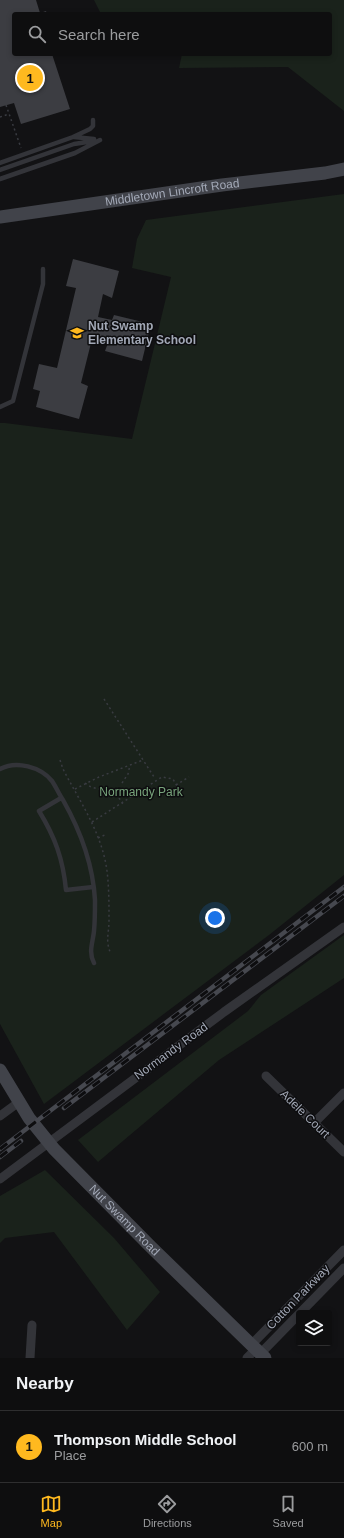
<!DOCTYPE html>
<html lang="en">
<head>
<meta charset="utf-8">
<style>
  body { margin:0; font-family:Helvetica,sans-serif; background:#171718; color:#f1f3f6 }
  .controls { position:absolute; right:12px; bottom:12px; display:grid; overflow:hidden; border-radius:4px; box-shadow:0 2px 6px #0003 }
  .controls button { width:36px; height:36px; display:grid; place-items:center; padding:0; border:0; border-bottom:1px solid #2e2e2f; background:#0e0e0f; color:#f1f3f6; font:20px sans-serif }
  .you { position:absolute; left:215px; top:918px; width:14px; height:14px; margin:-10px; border:3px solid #fff; border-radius:50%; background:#1a73e8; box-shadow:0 0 0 6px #1a73e833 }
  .badge { display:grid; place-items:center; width:26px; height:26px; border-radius:50%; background:#ffb91f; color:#111; font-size:13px; font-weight:700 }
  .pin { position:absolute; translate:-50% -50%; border:2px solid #fff; box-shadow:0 1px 4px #0006 }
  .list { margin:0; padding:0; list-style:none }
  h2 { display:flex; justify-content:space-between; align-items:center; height:52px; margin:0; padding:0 16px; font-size:17px }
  h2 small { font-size:13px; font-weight:400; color:#9b9c9e }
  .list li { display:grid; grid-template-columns:26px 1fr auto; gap:12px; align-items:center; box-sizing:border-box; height:72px; padding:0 16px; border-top:1px solid #2e2e2f }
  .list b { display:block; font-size:15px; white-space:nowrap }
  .list p { margin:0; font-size:13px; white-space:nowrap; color:#9b9c9e }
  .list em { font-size:13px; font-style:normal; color:#9b9c9e }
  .icon { flex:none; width:22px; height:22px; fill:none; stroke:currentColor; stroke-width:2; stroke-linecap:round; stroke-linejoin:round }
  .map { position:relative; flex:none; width:344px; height:1358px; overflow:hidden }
  .search { position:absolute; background:#0e0e0f; box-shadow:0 2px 6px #0003; left:12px; right:12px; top:12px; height:44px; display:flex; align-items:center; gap:10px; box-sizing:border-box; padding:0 14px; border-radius:4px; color:#9b9c9e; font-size:15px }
  .sheet { height:124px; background:#0e0e0f }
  nav { display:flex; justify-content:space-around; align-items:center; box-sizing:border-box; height:56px; border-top:1px solid #2e2e2f; background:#0e0e0f; font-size:11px; color:#9b9c9e }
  nav a { display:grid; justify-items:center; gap:2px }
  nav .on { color:#ffb91f }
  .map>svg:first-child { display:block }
  .green { fill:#1a221b }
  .building { fill:#3c3d42 }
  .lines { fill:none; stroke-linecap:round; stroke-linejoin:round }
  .path { stroke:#393b41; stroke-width:1.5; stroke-dasharray:2 3; stroke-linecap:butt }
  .service { stroke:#333439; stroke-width:4.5 }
  .minor { stroke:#333439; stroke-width:9 }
  .secondary { stroke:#41434a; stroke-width:13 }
  .rail-casing { stroke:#46484f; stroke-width:4.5 }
  .rail { stroke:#0d0d0f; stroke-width:3; stroke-dasharray:9; stroke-linecap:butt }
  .labels { text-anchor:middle; stroke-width:3; stroke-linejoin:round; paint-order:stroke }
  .street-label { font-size:12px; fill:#a2a8b6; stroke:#0d0d0f }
  .poi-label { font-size:12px; font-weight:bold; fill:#a2a8b6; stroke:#0d0d0f; text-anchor:start }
  .park-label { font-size:12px; fill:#77a37b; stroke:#0d0d0f }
</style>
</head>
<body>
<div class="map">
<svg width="344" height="1358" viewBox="0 0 344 1358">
  <rect width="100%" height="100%" fill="#121214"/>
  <!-- green -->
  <path class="green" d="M94,0H344V111L288,67L179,68L182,54H330V14H101Z
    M344,194V875L269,935L44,1104L0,1024V423H5L132,439L171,277L132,268L137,239L146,220Z
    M344,935V978L219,1060L98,1162L78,1140L248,1011L261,995Z
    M45,1170L114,1238L160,1292L127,1330L54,1232L5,1238L0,1243V1196Z"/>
  <!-- building -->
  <path class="building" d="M0,0H36L40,13L46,11L47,14H14V54H52L70,109L21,124L14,103L0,107Z
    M73,259L119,271L112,298L103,294L98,317L112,320L114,315L151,324L142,361L105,351L108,343L92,339L81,383L88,386L79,419L36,407L40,391L33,389L39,364L57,368L76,288L66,286Z"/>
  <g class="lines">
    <!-- path -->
    <path class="path" d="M6,105L21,148
      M0,117L9,114
      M104,699L154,777
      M60,760L63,769C80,802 102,833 107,871C109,887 109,904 109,920C109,934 105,941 111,954
      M85,783L91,787L103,790
      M122,783L128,774L130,765
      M176,785L189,777
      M75,789L99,777L143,760
      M119,798L124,806
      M92,822L162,777L173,779L181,793
      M98,838L107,834"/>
    <!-- service -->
    <path class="service" d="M74,137L94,139
      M0,163L73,137L90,129L93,126V120
      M0,170L74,144L94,141
      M0,179L75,153L100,140
      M0,407L13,401L43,284V269
      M0,769C16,760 41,767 52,781C56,787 59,794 63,800C80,830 93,865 95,900C95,910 95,921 94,931C93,942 88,952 94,963
      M61,798L39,811C55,837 63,859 66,890L93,887"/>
    <!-- minor -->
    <path class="minor" d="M266,1076L344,1152
      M0,1116L19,1102
      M314,1123L344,1093
      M0,1179L224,1012L344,927
      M300,1313L344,1268
      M251,1345L344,1250
      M260,1354L299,1314
      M30,1358L32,1325
      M247,1358L256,1349"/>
    <!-- secondary -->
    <g class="secondary">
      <path id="s1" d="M0,217L222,185L325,173L344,169"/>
      <path id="s2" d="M0,1070L29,1118L54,1149L151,1247L265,1358"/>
    </g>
    <!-- rail casing -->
    <g class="rail-casing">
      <path id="rail" d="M64,1108L344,896
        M0,1149L344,887
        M0,1157L21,1141"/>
    </g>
    <!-- rail -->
    <use href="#rail" class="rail"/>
  </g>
  <!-- icons -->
  <defs>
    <g id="school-bare" transform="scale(1.08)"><path d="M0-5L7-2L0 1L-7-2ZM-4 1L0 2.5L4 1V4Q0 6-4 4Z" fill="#ffb91f" stroke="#0d0d0f" stroke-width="2.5" paint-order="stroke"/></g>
  </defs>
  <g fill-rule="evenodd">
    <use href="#school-bare" x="77" y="333"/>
  </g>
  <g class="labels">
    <!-- street labels -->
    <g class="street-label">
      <text dy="4" stroke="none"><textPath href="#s1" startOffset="174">Middletown Lincroft Road</textPath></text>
      <text transform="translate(171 1051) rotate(-36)" y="4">Normandy Road</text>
      <text transform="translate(305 1114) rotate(44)" y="4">Adele Court</text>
      <text dy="4" stroke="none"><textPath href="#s2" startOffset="196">Nut Swamp Road</textPath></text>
      <text transform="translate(298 1297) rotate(-46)" y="4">Cotton Parkway</text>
    </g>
    <!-- poi labels -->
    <g class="poi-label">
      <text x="88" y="330">Nut Swamp<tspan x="88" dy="14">Elementary School</tspan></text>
    </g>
    <!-- park labels -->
    <g class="park-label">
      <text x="141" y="796">Normandy Park</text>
    </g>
  </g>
</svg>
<div class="controls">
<button><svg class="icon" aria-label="layers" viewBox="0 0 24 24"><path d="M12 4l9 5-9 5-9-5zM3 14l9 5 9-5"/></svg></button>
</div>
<div class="you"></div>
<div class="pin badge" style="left:30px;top:78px">1</div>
<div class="search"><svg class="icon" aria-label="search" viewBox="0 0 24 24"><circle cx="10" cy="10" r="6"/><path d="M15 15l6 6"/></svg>Search here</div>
</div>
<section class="sheet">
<h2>Nearby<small></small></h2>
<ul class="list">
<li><span class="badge">1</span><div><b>Thompson Middle School</b><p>Place</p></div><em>600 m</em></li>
</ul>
</section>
<nav>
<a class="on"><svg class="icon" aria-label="map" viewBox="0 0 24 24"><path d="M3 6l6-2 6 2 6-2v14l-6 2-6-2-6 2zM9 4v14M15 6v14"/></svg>Map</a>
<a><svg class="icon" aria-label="directions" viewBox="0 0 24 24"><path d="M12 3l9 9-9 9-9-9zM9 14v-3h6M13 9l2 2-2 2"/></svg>Directions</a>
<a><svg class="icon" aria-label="saved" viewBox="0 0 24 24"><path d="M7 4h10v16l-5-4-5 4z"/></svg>Saved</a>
</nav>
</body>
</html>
